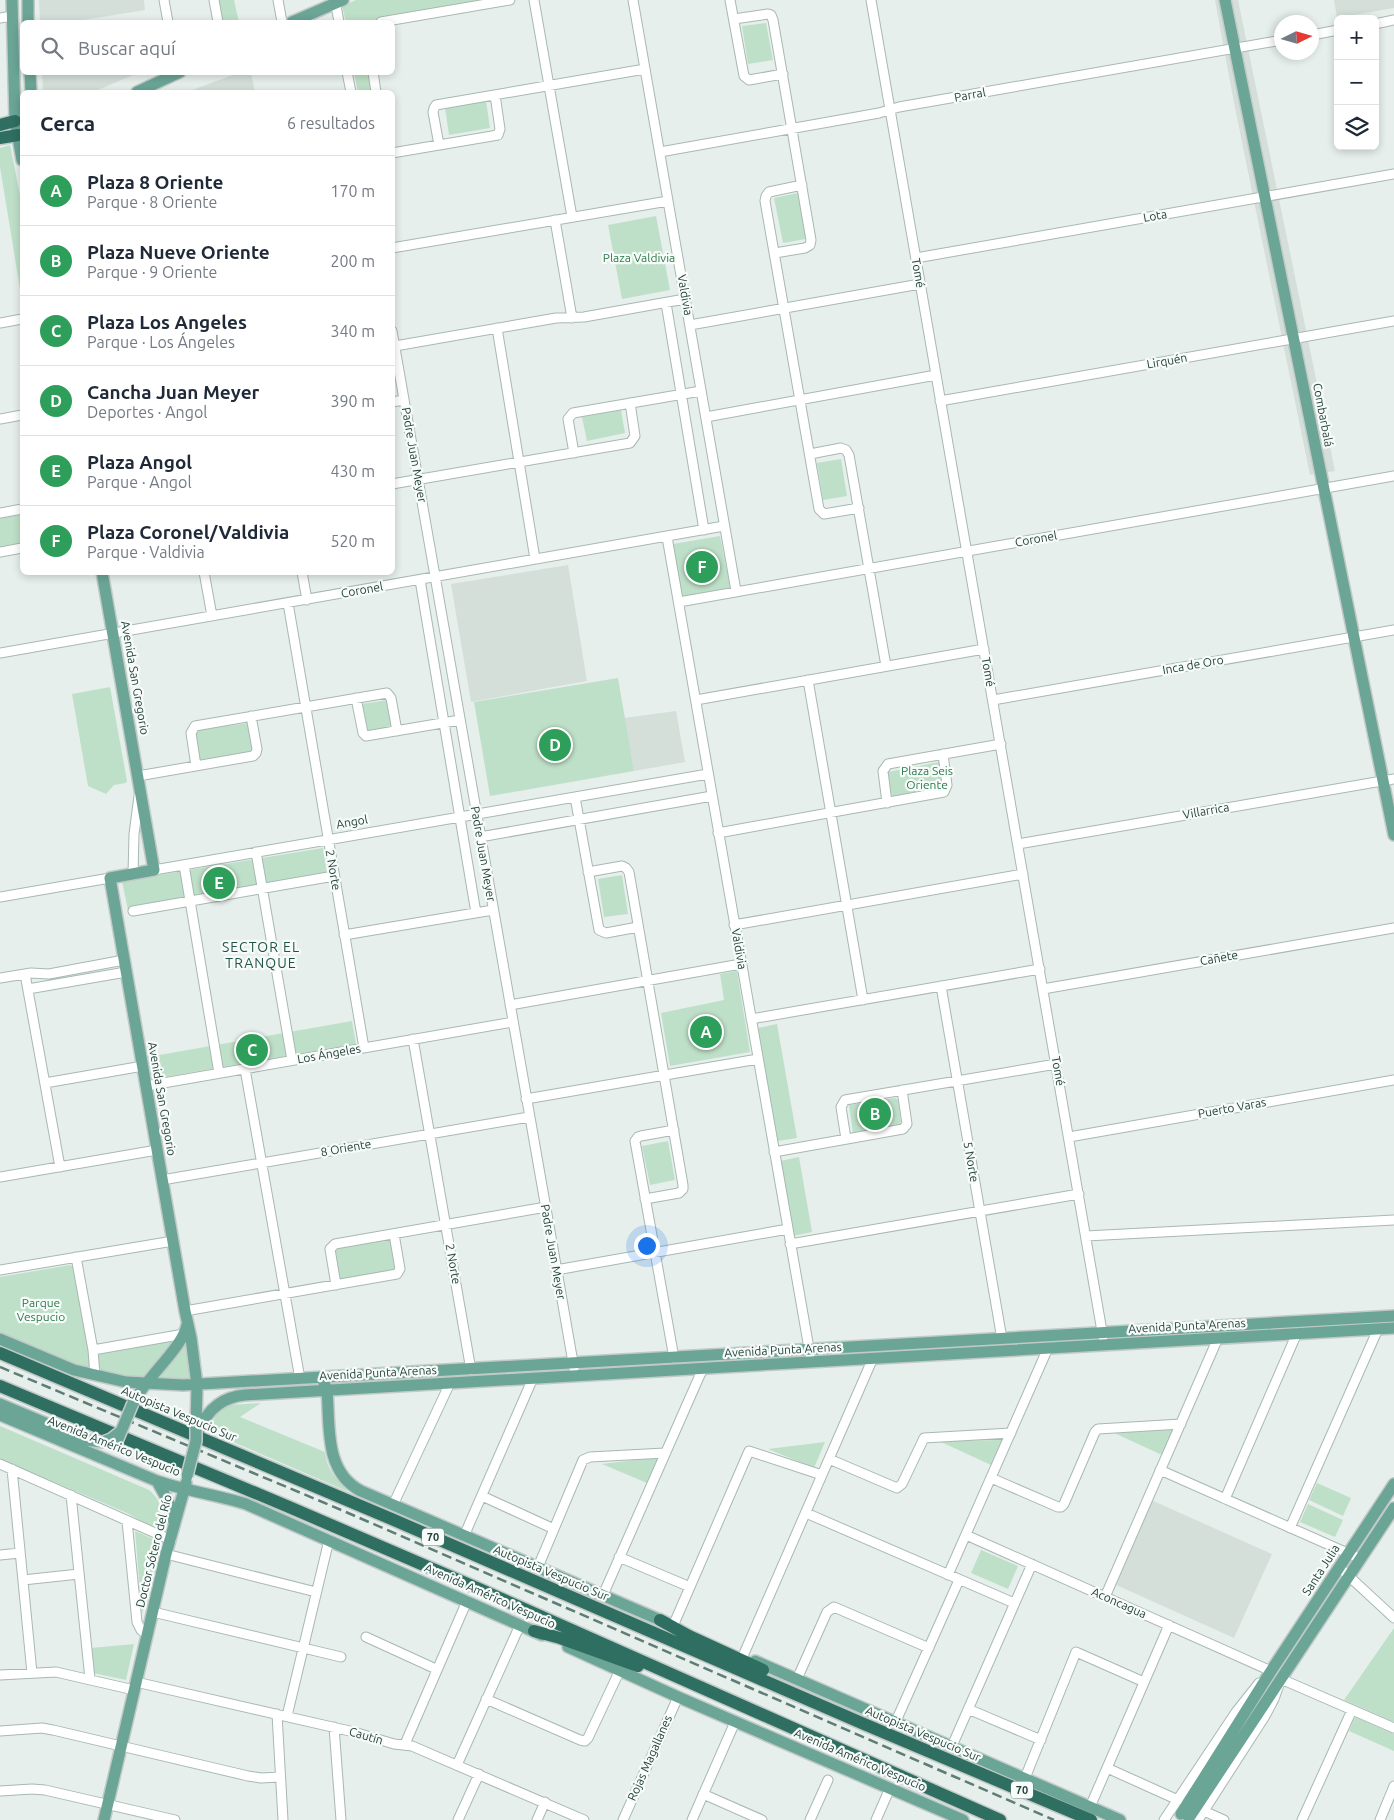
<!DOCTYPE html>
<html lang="es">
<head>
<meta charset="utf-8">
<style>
  body { margin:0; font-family:Ubuntu,sans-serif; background:#f6f6f7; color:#1f2937 }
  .controls { position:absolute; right:15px; top:15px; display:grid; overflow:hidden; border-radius:8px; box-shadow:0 2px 8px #0003 }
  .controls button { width:45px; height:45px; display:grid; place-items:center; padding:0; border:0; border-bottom:1px solid #e0e1e3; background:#fff; color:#1f2937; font:25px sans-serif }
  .compass { position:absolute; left:1274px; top:15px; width:45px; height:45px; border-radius:50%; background:#fff; box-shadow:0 2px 8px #0003; rotate:85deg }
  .you { position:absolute; left:646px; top:1245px; width:18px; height:18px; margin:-12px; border:4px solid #fff; border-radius:50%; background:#1a73e8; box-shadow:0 0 0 8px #1a73e833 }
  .badge { display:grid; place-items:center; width:32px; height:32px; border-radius:50%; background:#7f5249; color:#fff; font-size:16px; font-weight:700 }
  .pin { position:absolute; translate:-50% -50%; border:2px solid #fff; box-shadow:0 1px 5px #0006 }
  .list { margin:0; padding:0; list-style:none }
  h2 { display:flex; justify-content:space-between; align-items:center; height:65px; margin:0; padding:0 20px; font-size:21px }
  h2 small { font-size:16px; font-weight:400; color:#747a83 }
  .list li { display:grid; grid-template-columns:32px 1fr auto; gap:15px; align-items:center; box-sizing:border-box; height:70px; padding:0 20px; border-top:1px solid #e0e1e3 }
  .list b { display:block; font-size:19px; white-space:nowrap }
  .list p { margin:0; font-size:16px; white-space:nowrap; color:#747a83 }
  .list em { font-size:16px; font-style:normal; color:#747a83 }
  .icon { flex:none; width:28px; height:28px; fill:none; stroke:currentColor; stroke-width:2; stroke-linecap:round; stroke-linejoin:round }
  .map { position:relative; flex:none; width:1394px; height:1820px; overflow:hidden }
  .search { position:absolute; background:#fff; box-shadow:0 2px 8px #0003; left:20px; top:20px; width:375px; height:55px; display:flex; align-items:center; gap:12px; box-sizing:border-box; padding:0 18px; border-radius:8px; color:#747a83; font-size:19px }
  .panel { position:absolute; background:#fff; box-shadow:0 2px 8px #0003; left:20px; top:90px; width:375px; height:485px; border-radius:8px }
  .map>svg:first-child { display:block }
  .built { fill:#d4dfda }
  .green { fill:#bfe0c8 }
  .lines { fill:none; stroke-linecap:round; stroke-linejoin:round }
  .minor-casing { stroke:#a8b8b2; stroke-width:11 }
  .major-casing { stroke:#c2cac8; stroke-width:14 }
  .highway-casing { stroke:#c2cac8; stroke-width:15 }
  .minor { stroke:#fff; stroke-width:9 }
  .major { stroke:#6aa596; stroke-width:11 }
  .highway { stroke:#2f6f62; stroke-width:12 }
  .rail { stroke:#5f7d75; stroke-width:2.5; stroke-dasharray:10 5; stroke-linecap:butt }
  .major-bridge-casing { stroke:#c2cac8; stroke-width:14; stroke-linecap:butt }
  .major-bridge { stroke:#6aa596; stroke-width:11 }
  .labels { text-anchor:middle; stroke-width:4.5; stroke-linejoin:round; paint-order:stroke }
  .shield { fill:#f7fbf9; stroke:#637a73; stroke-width:1 }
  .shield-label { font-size:11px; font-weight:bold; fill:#24423a }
  .street-label { font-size:12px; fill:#24423a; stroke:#f7fbf9 }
  .park-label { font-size:12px; fill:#2d7a4b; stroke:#f7fbf9 }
  .neighbourhood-label { font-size:14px; letter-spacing:1px; fill:#1f5548; stroke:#f7fbf9 }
</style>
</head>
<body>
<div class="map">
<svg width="1394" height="1820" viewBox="0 0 1394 1820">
  <rect width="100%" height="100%" fill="#e6efeb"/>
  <!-- built -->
  <path class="built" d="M39,0H144L145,10L71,22H40Z
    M1215,0H1238L1335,471L1310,475L1234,103Z
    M1334,0H1394V8L1337,18Z
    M42,73V72L138,73L93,92H43Z
    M238,73H251L255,92H187Z
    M568,565L587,681L471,702L451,584Z
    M676,711L685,762L634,771L624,718Z
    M1151,1500L1272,1554L1234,1638L1114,1584Z"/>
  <!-- green -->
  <path class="green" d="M219,0H234L239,22H223Z
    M356,0H499L372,22H346L342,6Z
    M766,23L773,60L748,64L742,26Z
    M354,73H371L375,92H358Z
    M486,101L490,128L449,135L445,108Z
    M10,145L22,205V301L0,167V148Z
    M798,193L806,239L783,243L774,198Z
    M656,216L670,290L622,299L608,225Z
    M621,410L625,433L587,441L582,417Z
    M841,459L847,496L823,500L817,463Z
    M22,513V545L0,549V516Z
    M720,536L731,590L683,599L673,544Z
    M618,678L634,771L490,796L474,702Z
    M110,687L127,781L126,783L114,785L106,794L88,786L72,694Z
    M388,700L393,728L367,733L362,704Z
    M249,723L253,752L200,760L195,730Z
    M939,762L942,789L892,798L888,772Z
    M323,848L328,880L129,915L122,881Z
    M622,875L628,914L604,917L598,879Z
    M737,971L750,1052L670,1066L661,1013L724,1000L720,974Z
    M352,1021L356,1044L152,1079L148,1057Z
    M777,1024L797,1138L778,1141L758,1028Z
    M895,1098L898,1100L901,1122L899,1125L853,1133L849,1105Z
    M668,1141L675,1180L650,1185L642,1146Z
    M799,1157L812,1232L793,1236L780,1161Z
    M390,1238L395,1271L340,1279L335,1246Z
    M70,1265L74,1267L90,1353L91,1365L87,1369L0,1334V1277Z
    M189,1336L191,1379L155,1381Z
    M175,1339L148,1376L139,1379L96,1372L95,1352Z
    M261,1403L240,1417L325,1452C327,1470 337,1480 349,1492L210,1432L216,1414L228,1405Z
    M0,1426L149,1490C161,1500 165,1513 154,1525L150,1526L127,1513L0,1459Z
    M1173,1430L1162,1455L1110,1431Z
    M1002,1440L991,1465L939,1441Z
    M825,1442L814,1468L768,1449Z
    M659,1457L647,1483L602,1464Z
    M1317,1483L1351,1498L1343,1516L1309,1500Z
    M1308,1504L1343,1520L1335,1537L1300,1522Z
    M135,1531L160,1542L142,1614Z
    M981,1550L1018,1566L1008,1589L971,1573Z
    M1394,1628V1722L1344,1700Z
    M134,1644L126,1680L93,1673L91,1648Z
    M1355,1717L1394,1734V1751L1349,1731Z"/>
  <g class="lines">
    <!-- minor casing -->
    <g class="minor-casing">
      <path id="minor" d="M164,0L168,22
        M214,0L218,22
        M278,0L282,22
        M335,0L339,22
        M534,0L572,217
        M633,0L736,591
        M730,0L744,76L749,80L783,74
        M871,0L1103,1337
        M0,18L12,16
        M734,19L768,14L771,15L773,20L811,240L810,245L805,248L775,253
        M381,22L510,0
        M1375,24L1394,20
        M1312,35L1338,30
        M347,72L351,92
        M373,72L376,92
        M439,145L433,112L434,108L436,105L645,69
        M660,152L879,113L899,107L1282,40
        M392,153L498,135L500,129L495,95
        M802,185L769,192L766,196L765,201L819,509L824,514L859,508
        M555,220L572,318
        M392,248L668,201
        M916,258L1394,174
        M666,303L704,530
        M0,323L22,319
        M690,325L920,284
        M497,328L535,559
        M392,331L574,1368
        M395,346L556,318L584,317L685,299
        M940,401L1394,321
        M392,402L404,400
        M706,417L936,375
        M0,419L22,415
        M574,453L568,419L573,413L701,391
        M810,454L841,448L846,450L849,455L886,666
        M392,484L630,443L635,436L630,403
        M0,513L22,509
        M667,537L810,1354
        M0,552L22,548
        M204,572L212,616
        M302,572L307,600
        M420,580L476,913
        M679,602L1394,476
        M288,603L364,1048
        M0,653L724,526
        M808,680L863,1000
        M356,698L363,733L366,736L460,720
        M696,700L984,649
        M993,700L1394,630
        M196,766L191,733L195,726L387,693L391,698L397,731
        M138,776L253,756L256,753L257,749L251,716
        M575,797L599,930L606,933L638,927
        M887,803L883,771L888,764L1001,744
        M718,833L944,792L947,785L943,754
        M480,837L712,796
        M1018,844L1394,779
        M256,852L292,1060
        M184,865L219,1073
        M154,870L708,774
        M588,872L622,866L626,868L629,872L683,1185V1189L679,1193L645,1199
        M133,874L134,834L139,796
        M0,897L110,878
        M133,911L334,876
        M734,925L1023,874
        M344,935L493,910
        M25,974L60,1167
        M0,978L31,973L49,974L124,960
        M941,986L1002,1339
        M28,989L126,972
        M1043,989L1394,928
        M510,1005L741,964
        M751,1019L1040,969
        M413,1039L471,1370
        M245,1069L300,1379
        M45,1083L143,1066
        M146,1086L513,1022
        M526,1099L758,1059
        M1069,1137L1394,1080
        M846,1139L841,1107L845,1100L1056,1064
        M774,1152L903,1129L907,1124L902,1090
        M0,1177L157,1150
        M162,1180L529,1117
        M1086,1236L1394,1220
        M790,1244L1079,1194
        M76,1257L93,1350L95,1375
        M0,1270L173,1241
        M556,1270L788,1229
        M336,1285L330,1249L335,1244L546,1207
        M185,1311L397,1274L400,1269L394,1234
        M93,1350L184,1334
        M674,1358L635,1141L638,1137L641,1136L674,1130
        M829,1459L897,1488L902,1484L924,1438L1011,1433
        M0,1464L171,1540
        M12,1469L32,1673
        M1160,1470L1361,1559
        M991,1478L1058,1507H1061L1064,1504L1095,1432L1098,1429L1181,1424
        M71,1495L90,1679
        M482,1496L554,1529
        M1225,1499L1297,1333
        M393,1505L450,1383
        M806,1513L1014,1603
        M127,1521L137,1622L141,1630L147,1635
        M1290,1528L1378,1329
        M966,1535L1271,1671L1268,1673
        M464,1536L533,1378
        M166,1554L316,1592
        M0,1555L20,1553
        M619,1557L690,1587
        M538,1567L583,1460L590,1457L665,1453
        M1339,1567L1394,1618
        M948,1575L1048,1348
        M23,1580L79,1574
        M603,1595L703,1368
        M1105,1597L1218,1338
        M153,1612L341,1657
        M673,1626L749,1451L822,1475
        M366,1637L436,1669
        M743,1656L873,1358
        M0,1675L56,1672L134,1690
        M797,1679L827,1612L834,1607L929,1648
        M136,1682L354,1732L394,1744L412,1746L584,1820
        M486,1699L580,1740L585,1741L588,1738L620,1670
        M968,1709L1041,1740
        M277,1714L283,1820
        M287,1716L329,1540
        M896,1721L959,1580
        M334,1727L341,1820
        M0,1731L42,1728L53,1730L248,1776L261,1778L280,1777
        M405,1744L467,1601
        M952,1746L1032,1564
        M457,1765L520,1625
        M1107,1768L1178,1800
        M1025,1778L1076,1652L1144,1682
        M0,1791L32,1789L45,1790L175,1820
        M703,1794L762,1820
        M1090,1807L1169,1625
        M1204,1811L1224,1820
        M458,1820L479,1774
        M537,1820L545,1802
        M623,1820L678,1697
        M692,1820L735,1722
        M810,1820L828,1780
        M876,1820L890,1788
        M1164,1820L1236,1712L1259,1683
        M1198,1820L1265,1716L1274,1699L1281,1679L1394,1728
        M1302,1820L1352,1710
        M1380,1820L1394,1786"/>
    </g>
    <!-- major casing -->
    <g class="major-casing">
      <path id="major" d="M12,0L15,121L22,160
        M28,0V22
        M1225,0L1394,835
        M292,22L343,0
        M30,72L31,92
        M137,92L180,72
        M102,572L154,870L110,878L185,1311L191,1338L197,1385L196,1428
        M0,1339L74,1370L126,1382L183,1385L1394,1316
        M324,1383L327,1390C330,1426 324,1472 361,1491L667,1623
        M133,1403C145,1379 183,1347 187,1325
        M0,1404L86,1440L103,1442
        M0,1415L157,1481C186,1491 217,1495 246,1504L542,1635
        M200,1429C208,1409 223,1397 245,1395L1394,1328
        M157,1481L169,1503L174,1522
        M568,1647L678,1697L963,1820
        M755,1661L1120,1820
        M1181,1814L1271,1671L1394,1484
        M1189,1818L1394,1508
        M104,1820L166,1554L186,1483"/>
    </g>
    <!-- highway casing -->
    <g class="highway-casing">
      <path id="highway" d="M0,125L15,121
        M0,138L18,135
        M0,1353L394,1520L864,1724L1091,1820
        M0,1386L289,1507L477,1588L1000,1820
        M660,1620L689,1636L763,1670
        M534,1631L560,1638L638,1666"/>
    </g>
    <!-- minor -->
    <use href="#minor" class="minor"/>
    <!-- major -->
    <use href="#major" class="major"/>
    <!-- highway -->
    <use href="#highway" class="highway"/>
    <!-- rail -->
    <path class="rail" d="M0,1367L332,1506L1054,1820"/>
    <!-- major-bridge casing -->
    <g class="major-bridge-casing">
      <path id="major-bridge" d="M103,1442L111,1439L120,1432
        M115,1446L133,1403
        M187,1476L196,1441V1428"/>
    </g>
    <!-- major-bridge -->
    <use href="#major-bridge" class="major-bridge"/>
  </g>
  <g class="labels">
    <!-- shield labels -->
    <g class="shield">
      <rect x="422" y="1528.5" width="22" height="17" rx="4"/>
      <rect x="1011" y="1781.5" width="22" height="17" rx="4"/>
    </g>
    <g class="shield-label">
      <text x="433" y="1541">70</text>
      <text x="1022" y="1794">70</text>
    </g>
    <!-- street labels -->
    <g class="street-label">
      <text transform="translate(970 95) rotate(-10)" y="4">Parral</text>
      <text transform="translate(1155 216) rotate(-10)" y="4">Lota</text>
      <text transform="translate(918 273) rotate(80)" y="4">Tomé</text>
      <text transform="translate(685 295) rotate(80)" y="4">Valdivia</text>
      <text transform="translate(1167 361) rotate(-10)" y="4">Lirquén</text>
      <text transform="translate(1323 415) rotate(79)" y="4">Combarbalá</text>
      <text transform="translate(414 455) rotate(80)" y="4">Padre Juan Meyer</text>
      <text transform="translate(1036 539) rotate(-10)" y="4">Coronel</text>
      <text transform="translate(362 590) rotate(-10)" y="4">Coronel</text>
      <text transform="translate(1193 665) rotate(-10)" y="4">Inca de Oro</text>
      <text transform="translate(988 672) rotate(80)" y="4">Tomé</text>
      <text transform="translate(135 678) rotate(80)" y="4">Avenida San Gregorio</text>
      <text transform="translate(1206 811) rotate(-10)" y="4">Villarrica</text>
      <text transform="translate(352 822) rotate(-10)" y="4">Angol</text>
      <text transform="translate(483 854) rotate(80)" y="4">Padre Juan Meyer</text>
      <text transform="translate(333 870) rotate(80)" y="4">2 Norte</text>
      <text transform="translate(739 949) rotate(80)" y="4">Valdivia</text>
      <text transform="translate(1219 958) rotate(-10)" y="4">Cañete</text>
      <text transform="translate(329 1054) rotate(-10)" y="4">Los Ángeles</text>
      <text transform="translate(1058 1071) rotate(80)" y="4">Tomé</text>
      <text transform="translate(162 1099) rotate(80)" y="4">Avenida San Gregorio</text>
      <text transform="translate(1232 1108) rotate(-10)" y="4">Puerto Varas</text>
      <text transform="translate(346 1148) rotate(-10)" y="4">8 Oriente</text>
      <text transform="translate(971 1162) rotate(80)" y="4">5 Norte</text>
      <text transform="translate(553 1252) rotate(80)" y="4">Padre Juan Meyer</text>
      <text transform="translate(453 1264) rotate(80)" y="4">2 Norte</text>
      <text transform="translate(1187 1326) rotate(-3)" y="4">Avenida Punta Arenas</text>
      <text transform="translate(783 1350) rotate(-3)" y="4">Avenida Punta Arenas</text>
      <text transform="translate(378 1373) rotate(-3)" y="4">Avenida Punta Arenas</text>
      <text transform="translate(179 1414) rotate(23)" y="4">Autopista Vespucio Sur</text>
      <text transform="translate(114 1446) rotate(22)" y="4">Avenida Américo Vespucio</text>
      <text transform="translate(154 1551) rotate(-76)" y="4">Doctor Sótero del Río</text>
      <text transform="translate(1321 1570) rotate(-57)" y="4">Santa Julia</text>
      <text transform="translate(551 1573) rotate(23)" y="4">Autopista Vespucio Sur</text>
      <text transform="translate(490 1596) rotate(24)" y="4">Avenida Américo Vespucio</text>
      <text transform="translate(1119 1603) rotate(24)" y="4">Aconcagua</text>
      <text transform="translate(923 1734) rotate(23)" y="4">Autopista Vespucio Sur</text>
      <text transform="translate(366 1736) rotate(16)" y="4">Cautín</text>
      <text transform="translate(650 1758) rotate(-66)" y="4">Rojas Magallanes</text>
      <text transform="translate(860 1760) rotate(23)" y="4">Avenida Américo Vespucio</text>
    </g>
    <!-- park labels -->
    <g class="park-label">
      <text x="639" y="262">Plaza Valdivia</text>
      <text x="927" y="775">Plaza Seis<tspan x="927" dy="14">Oriente</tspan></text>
      <text x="41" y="1307">Parque<tspan x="41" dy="14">Vespucio</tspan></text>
    </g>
    <!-- neighbourhood labels -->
    <g class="neighbourhood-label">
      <text x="261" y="952">SECTOR EL<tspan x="261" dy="16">TRANQUE</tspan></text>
    </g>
  </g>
</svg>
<div class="controls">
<button>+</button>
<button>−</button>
<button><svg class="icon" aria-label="layers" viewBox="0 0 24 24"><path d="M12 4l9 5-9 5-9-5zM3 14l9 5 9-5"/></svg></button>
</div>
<svg class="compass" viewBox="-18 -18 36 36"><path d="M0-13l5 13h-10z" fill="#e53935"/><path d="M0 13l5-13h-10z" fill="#747a83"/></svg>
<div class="you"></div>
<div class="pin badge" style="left:706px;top:1032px;background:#2e9e5b">A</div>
<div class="pin badge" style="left:875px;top:1114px;background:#2e9e5b">B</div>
<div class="pin badge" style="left:252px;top:1050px;background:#2e9e5b">C</div>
<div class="pin badge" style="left:555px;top:745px;background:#2e9e5b">D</div>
<div class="pin badge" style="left:219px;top:883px;background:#2e9e5b">E</div>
<div class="pin badge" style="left:702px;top:567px;background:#2e9e5b">F</div>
<div class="search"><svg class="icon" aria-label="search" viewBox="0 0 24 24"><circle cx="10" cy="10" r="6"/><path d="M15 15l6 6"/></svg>Buscar aquí</div>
<section class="panel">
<h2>Cerca<small>6 resultados</small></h2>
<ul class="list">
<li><span class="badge" style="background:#2e9e5b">A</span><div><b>Plaza 8 Oriente</b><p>Parque · 8 Oriente</p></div><em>170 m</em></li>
<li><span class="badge" style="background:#2e9e5b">B</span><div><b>Plaza Nueve Oriente</b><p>Parque · 9 Oriente</p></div><em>200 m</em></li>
<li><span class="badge" style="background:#2e9e5b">C</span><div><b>Plaza Los Angeles</b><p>Parque · Los Ángeles</p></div><em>340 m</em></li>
<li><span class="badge" style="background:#2e9e5b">D</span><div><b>Cancha Juan Meyer</b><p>Deportes · Angol</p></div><em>390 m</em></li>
<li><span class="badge" style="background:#2e9e5b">E</span><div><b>Plaza Angol</b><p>Parque · Angol</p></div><em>430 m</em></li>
<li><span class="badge" style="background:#2e9e5b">F</span><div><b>Plaza Coronel/Valdivia</b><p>Parque · Valdivia</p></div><em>520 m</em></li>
</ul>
</section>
</div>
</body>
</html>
